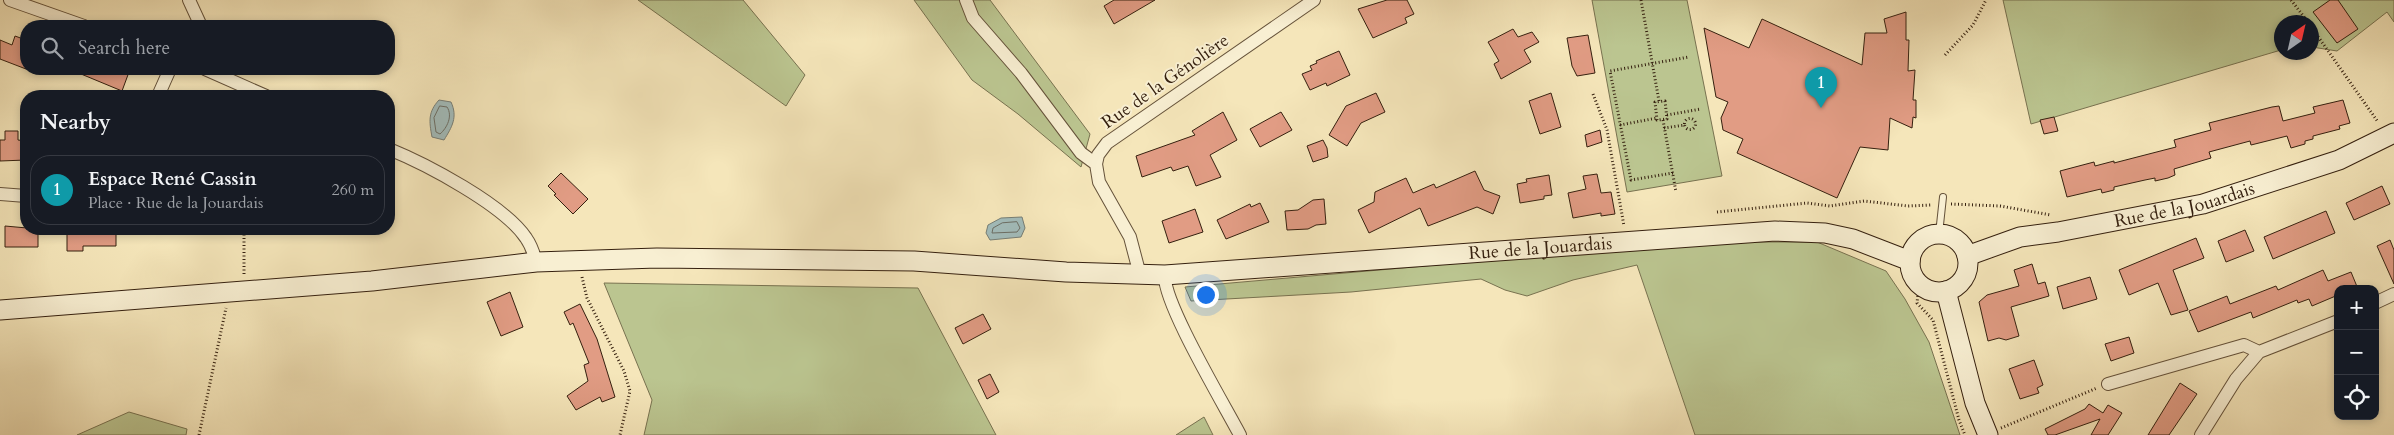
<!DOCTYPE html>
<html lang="en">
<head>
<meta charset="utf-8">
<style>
  body { margin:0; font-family:Cardo,serif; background:#20242c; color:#f1f3f6 }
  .controls { position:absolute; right:15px; bottom:15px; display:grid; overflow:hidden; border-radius:10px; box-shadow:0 2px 8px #0003 }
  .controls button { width:45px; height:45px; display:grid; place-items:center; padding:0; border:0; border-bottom:1px solid #363941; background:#171b24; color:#f1f3f6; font:25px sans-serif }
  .compass { position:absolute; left:2274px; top:15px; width:45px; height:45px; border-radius:50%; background:#171b24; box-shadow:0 2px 8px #0003; rotate:34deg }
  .you { position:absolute; left:1205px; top:294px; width:18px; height:18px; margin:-12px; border:4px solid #fff; border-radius:50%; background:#1a73e8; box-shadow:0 0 0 8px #1a73e833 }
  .badge { display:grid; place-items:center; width:32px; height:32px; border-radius:50%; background:#c59692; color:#fff; font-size:16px; font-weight:700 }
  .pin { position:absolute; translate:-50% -41px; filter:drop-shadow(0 1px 2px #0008) }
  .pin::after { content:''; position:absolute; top:26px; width:18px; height:15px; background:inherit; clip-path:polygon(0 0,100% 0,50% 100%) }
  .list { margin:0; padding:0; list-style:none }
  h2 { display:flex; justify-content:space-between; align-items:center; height:65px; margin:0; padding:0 20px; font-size:21px }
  h2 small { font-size:16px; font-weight:400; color:#9ea1a6 }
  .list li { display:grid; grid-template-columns:32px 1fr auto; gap:15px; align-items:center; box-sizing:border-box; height:70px; margin:0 10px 10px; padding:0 10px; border:1px solid #363941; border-radius:20px }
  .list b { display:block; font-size:19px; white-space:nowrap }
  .list p { margin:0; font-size:16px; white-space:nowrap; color:#9ea1a6 }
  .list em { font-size:16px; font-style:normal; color:#9ea1a6 }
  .icon { flex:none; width:28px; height:28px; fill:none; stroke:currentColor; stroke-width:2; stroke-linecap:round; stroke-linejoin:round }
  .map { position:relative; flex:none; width:2394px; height:435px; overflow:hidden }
  .search { position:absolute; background:#171b24; box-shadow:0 2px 8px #0003; left:20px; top:20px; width:375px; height:55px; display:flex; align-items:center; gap:12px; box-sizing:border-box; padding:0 18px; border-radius:20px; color:#9ea1a6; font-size:19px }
  .panel { position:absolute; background:#171b24; box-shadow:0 2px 8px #0003; left:20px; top:90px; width:375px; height:145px; border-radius:20px }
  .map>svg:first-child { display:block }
  .green { fill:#bbc590; stroke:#787250 }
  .water { fill:#a2bcbb; stroke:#767e76 }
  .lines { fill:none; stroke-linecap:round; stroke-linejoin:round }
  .shore { stroke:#6c6e65; stroke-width:1 }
  .building { fill:#e19c84; stroke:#35200f }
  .lane-casing { stroke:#65523a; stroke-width:8 }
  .street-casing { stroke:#65523a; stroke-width:14 }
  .secondary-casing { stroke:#35200f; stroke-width:21 }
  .path { stroke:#35200f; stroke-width:3; stroke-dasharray:1 2.5; stroke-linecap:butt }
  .lane { stroke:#f8efd2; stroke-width:6 }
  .street { stroke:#f8efd2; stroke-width:12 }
  .secondary { stroke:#f8efd2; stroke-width:19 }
  .labels { text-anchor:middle; stroke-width:4; stroke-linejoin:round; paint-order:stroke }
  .street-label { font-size:18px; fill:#35200f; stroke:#f8efd2 }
</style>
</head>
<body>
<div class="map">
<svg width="2394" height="435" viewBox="0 0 2394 435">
  <rect width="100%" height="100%" fill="#f5e6ba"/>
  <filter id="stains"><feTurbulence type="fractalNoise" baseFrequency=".004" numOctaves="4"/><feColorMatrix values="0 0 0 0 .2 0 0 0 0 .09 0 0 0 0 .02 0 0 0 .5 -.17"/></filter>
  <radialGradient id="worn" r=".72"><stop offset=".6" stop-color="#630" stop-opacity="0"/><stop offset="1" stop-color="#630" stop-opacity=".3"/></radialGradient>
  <!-- green -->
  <path class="green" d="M638,0H743L805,75L786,106Z
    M914,0H990L1090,134L1081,167L1018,114L972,80Z
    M1592,0H1687L1722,176L1627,192Z
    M2003,0H2394V22L2387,12L2337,51L2312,47V22H2282L2281,50L2031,124Z
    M1748,242H1817L1886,271L1905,299L1929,342L1960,435H1695L1637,265L1573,280L1527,296L1505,290L1481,279L1351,292L1191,301L1185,287L1585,252Z
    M604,283L918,288L996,435H644L652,400Z
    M129,412L187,429L186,435H77Z
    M1204,417L1213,435H1176Z"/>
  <!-- water -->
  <path class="water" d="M439,100L451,102C458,117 452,127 444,140L432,137C429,121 428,112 439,100Z
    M1022,217L1025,228L1021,237L990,240L986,233L988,225L1001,218Z"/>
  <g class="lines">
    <!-- shore -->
    <path class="shore" d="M440,106L447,107C453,116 447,128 440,134L436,132L434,118Z
      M1017,222L1020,228L1017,232L992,233L993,228L1002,223Z"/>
  </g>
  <!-- building -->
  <path class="building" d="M1114,0H1155L1114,24L1104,6Z
    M1387,0H1407L1414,14L1405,18L1407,23L1373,38L1358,9Z
    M2330,0H2338L2358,29L2337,43L2313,12Z
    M1906,12V40H1909L1908,71L1915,70L1913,100H1916V118L1913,117L1912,128L1890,118L1888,150L1860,147L1837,198L1737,153L1743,139L1723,130L1721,118L1728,102L1716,97L1704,28L1749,48L1762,19L1862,65L1865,33H1887L1884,19Z
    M1513,29L1518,37L1532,32L1539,42L1524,50L1531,62L1501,79L1494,64L1499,61L1488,42Z
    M1588,35L1595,73L1577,76L1572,66L1567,38Z
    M15,36L26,40V69L0,59V40L12,45Z
    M1339,51L1350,75L1327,86L1326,83L1310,90L1302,74L1312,70L1310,66L1317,63L1316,61Z
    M69,69H122L129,72L122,91Z
    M1376,93L1385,112L1361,123L1347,146L1329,135L1346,106Z
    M1551,93L1561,127L1540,134L1529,101Z
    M2343,100L2350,123L2339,126L2340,129L2313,136V139L2305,141V144L2291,148L2287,136L2251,145L2250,141L2209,152L2211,158L2174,169L2175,175L2168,178L2155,181V178L2145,180L2114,187V190L2102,193L2101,189L2067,197L2060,171L2094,162L2095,166L2114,161V163L2176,147L2174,140L2211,130L2209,123L2272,107L2279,106L2283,121L2315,113L2313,107Z
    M1223,112L1237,140L1210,155L1221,177L1196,186L1188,166L1173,171L1171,167L1142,177L1136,156L1195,135L1192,131Z
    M1281,112L1292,130L1260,147L1250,129Z
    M2054,117L2058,131L2044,134L2040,120Z
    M1600,130L1602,142L1587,147L1585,135Z
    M5,131H18V140L26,141V160L0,161V140H5Z
    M1323,140L1327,148L1328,157L1313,162L1307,146Z
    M1475,171L1484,190L1500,196L1493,214L1477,207L1428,226L1420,208L1369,233L1358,210L1374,202L1375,192L1406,178L1413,193L1434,184L1436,188Z
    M561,173L588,199L573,214L554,195L556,194L548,186Z
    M1597,174L1601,193L1611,192L1615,214L1601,216V213L1573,218L1568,193L1586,189L1583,176Z
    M1549,175L1552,195L1544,196V199L1520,203L1517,184L1527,182L1526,179Z
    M2382,186L2390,204L2354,220L2346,203Z
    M1324,199L1326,224L1316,225L1308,229L1287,230L1285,211L1298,210L1313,200Z
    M1260,203L1269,222L1226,239L1217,220L1250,204L1251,207Z
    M1195,209L1203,232L1169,243L1162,221Z
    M2326,211L2335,233L2273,259L2264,237Z
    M5,226L38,229V247H5Z
    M82,229H116V246H83V251H67V230Z
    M2245,230L2254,251L2226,262L2218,241Z
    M2196,238L2204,258L2173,270L2188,310L2171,315L2158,283L2129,295L2119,270Z
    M2390,240L2394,250V284L2377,246Z
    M2032,264L2038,284L2045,282L2049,296L2011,307L2019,336L2006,340L1999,338L1988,341L1979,302L1987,295L2019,286L2014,270Z
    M2323,270L2328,281L2351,272L2358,289H2338V295L2312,306L2309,299L2298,303L2297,300L2253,318L2251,312L2198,332L2189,311L2227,296L2230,304L2276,286L2278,290Z
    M2090,277L2097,299L2063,309L2057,287Z
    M510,292L523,327L501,336L487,302Z
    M580,304L597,339L615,397L602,402L600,397L576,410L567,396L588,381L584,365L589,363L573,323L570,325L564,312Z
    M983,314L991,329L963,344L955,328Z
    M2129,337L2134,353L2111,361L2105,344Z
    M2034,360L2043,385L2037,388L2039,393L2020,399L2009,369Z
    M990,374L999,392L987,399L978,380Z
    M2180,383L2197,394L2169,435H2148Z
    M2089,404L2103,413L2108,405L2122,413L2108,435H2091L2100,419L2055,435H2048L2045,429L2085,409Z"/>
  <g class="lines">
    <!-- lane casing -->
    <g class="lane-casing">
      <path id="lane" d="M1939,234L1943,197"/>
    </g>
    <!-- street casing -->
    <g class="street-casing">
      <path id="street" d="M10,0L84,26
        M189,0L201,26
        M966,0L973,18L1021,73L1081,153L1096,164
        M205,69L266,96
        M158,96L170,69
        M389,149C426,164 504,205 526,238C531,245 534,254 536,262
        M0,194L26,196
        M1140,275L1130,237L1099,182L1096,164L1098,155L1107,143L1314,0
        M1165,275C1162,301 1225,406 1240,435
        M2375,303L2394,294
        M2108,384L2244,345L2259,352
        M2201,435L2236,379L2259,352L2338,321"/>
    </g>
    <!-- secondary casing -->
    <g class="secondary-casing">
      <g id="secondary">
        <circle cx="1939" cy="263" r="29"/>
        <path id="s1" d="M1967,256L2020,237L2058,232L2203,204L2339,160L2394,133"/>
        <path d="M1946,291L1975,403L1988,435"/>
        <path id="s2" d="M0,310L372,281L536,262L657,258L914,261L1066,272L1165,275L1775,231L1825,233L1853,239L1910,261"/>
      </g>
    </g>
    <!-- path -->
    <path class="path" d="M1641,0L1659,101
      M2291,0L2308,22
      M2312,28L2378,122
      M1945,55L1973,25L1986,0
      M1593,94L1607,130L1624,226
      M1665,101L1667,119L1657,120L1655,102Z
      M1667,115L1701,109
      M1684.5 124a5.5 5.5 0 1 1 11 0a5.5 5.5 0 1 1-11 0Z
      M1663,120L1676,192
      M1620,125L1657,118
      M1664,128L1685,125
      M1673,173L1631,180L1610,71L1689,57
      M1951,204L2000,206L2051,215
      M1717,212L1807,203L1830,206L1864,201L1908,206L1932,205
      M244,274V229
      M582,277L587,298L624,371L630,391L620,435
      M1923,287L1918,294L1917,303L1933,320L1959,420L1965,435
      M2001,428L2097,388
      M199,435L226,308"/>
    <!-- lane -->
    <use href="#lane" class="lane"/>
    <!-- street -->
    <use href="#street" class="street"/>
    <!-- secondary -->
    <use href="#secondary" class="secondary"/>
  </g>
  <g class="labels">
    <!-- street labels -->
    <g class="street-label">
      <text transform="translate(1165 81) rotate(-35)" y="6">Rue de la Génolière</text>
      <text dy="6" stroke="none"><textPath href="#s1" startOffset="224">Rue de la Jouardais</textPath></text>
      <text dy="6" stroke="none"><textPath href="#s2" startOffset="1544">Rue de la Jouardais</textPath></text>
    </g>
  </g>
  <rect width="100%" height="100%" filter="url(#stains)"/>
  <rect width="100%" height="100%" fill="url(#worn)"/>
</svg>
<div class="controls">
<button>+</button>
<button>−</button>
<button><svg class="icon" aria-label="locate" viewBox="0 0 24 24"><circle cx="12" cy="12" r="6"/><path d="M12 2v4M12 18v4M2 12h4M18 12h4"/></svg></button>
</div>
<svg class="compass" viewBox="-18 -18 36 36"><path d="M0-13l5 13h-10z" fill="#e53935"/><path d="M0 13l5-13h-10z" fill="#9ea1a6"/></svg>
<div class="you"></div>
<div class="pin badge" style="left:1821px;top:108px;background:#0f9aa8">1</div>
<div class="search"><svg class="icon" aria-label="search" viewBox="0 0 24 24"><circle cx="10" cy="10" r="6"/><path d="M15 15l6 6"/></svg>Search here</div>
<section class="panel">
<h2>Nearby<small></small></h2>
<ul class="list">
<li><span class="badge" style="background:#0f9aa8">1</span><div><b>Espace René Cassin</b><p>Place · Rue de la Jouardais</p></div><em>260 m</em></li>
</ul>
</section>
</div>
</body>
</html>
